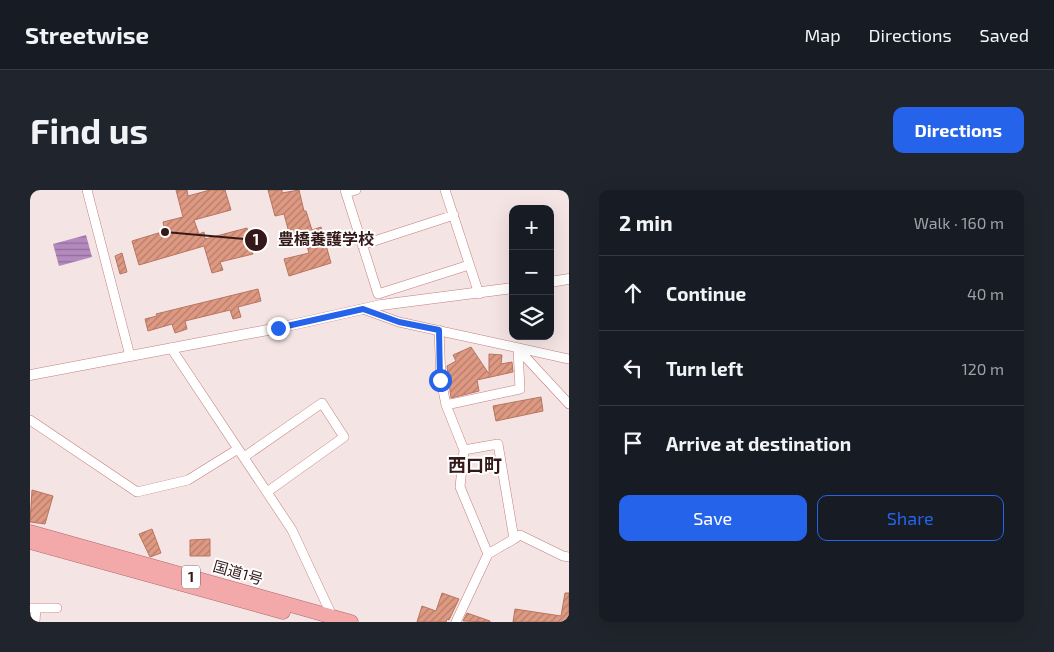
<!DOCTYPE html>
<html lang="en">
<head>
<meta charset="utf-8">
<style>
  body { margin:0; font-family:"Exo 2","Noto Sans JP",sans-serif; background:#20242c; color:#f1f3f6 }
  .controls { position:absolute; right:15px; top:15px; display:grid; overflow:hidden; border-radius:10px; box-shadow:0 5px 20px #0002 }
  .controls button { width:45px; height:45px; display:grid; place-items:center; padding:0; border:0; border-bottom:1px solid #363941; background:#171b24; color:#f1f3f6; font:25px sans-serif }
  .stop { position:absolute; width:15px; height:15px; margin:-11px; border:4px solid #2563eb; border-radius:50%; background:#fff }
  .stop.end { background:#2563eb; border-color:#fff; box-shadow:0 1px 5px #0008 }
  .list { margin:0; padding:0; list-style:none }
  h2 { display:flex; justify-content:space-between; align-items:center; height:65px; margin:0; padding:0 20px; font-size:21px }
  h2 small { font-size:16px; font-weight:400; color:#9ea1a6 }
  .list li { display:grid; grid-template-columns:32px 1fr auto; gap:15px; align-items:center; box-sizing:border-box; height:75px; padding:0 20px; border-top:1px solid #363941 }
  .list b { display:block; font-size:19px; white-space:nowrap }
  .list em { font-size:16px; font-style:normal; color:#9ea1a6 }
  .actions { display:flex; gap:10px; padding:15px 20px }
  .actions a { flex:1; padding:11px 0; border:1px solid #2563eb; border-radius:10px; text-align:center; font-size:18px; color:#2563eb }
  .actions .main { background:#2563eb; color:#fff }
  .icon { flex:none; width:28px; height:28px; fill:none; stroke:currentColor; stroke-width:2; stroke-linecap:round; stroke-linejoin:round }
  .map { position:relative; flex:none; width:539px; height:432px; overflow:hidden; border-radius:10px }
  header { display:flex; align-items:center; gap:30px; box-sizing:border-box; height:70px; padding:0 25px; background:#171b24; border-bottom:1px solid #363941 }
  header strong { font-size:24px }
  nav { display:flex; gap:28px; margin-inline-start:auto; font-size:18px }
  .intro { display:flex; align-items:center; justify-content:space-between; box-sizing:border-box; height:120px; padding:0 30px }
  h1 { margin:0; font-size:35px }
  .button { padding:12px 22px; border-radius:10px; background:#2563eb; color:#fff; font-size:18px; font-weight:700 }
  main { display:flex; gap:30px; padding:0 30px }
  aside { flex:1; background:#171b24; border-radius:10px; box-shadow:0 5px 20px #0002 }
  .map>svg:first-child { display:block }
  .water { fill:url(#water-rules) }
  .building { fill:url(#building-hatch); stroke:#b7755f }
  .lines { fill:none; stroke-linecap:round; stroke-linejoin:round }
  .minor-casing { stroke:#c57d7e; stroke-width:10 }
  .tertiary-casing { stroke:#c57d7e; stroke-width:11 }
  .trunk-casing { stroke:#af6869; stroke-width:15 }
  .minor { stroke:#fff; stroke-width:9 }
  .tertiary { stroke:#fff; stroke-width:10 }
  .trunk { stroke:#f3a8aa; stroke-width:14 }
  .route { stroke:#2563eb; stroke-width:6 }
  .labels { text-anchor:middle; stroke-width:4; stroke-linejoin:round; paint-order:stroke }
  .shield { fill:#fff; stroke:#725e5e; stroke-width:1 }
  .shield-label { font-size:14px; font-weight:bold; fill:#351919 }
  .street-label { font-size:15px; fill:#351919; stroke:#fff }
  .quarter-label { font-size:18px; font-weight:bold; fill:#351919; stroke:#fff }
  .leader { fill:none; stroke:#351919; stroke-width:2 }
  .callout-dot { fill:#351919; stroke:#fff; stroke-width:2 }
  .mark-label { font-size:15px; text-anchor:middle; font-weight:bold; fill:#fff }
  .callout-label { font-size:16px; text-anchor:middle; font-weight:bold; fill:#351919; stroke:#fff; stroke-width:4; stroke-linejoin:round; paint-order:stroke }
</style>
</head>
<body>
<header>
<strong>Streetwise</strong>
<nav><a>Map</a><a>Directions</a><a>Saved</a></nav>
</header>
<div class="intro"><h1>Find us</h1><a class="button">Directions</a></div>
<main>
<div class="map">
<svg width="539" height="432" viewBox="0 0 539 432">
  <defs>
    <pattern id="water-rules" width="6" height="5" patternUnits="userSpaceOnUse" patternTransform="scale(1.25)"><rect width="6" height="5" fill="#b389be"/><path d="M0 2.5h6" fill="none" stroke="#926f9a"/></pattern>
    <pattern id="building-hatch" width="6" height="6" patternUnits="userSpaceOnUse" patternTransform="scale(1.25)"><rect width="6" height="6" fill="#de9982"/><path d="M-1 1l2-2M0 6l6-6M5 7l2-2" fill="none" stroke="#b57c6a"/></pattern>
  </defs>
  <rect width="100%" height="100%" fill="#f5e4e4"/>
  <!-- water -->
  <path class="water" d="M56,45L62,67L29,76L23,54Z"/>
  <!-- building -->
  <path class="building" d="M146,0H157L158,6L180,0H195L201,20L164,30L169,44L174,42L175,49L217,38L223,64L190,72L193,80L182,83L174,56L109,75L102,51L135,41L133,32L153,27Z
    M238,0H252V3L269,0L274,21H276L282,40L291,37L301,73L259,86L254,69L279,63L273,43L251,49L249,42L258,39L254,24L245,26Z
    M92,63L97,82L90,84L85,66Z
    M228,99L231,111L208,117L211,127L203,129L200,120L155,131L157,139L145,143L142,134L118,141L115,129L127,126L126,124Z
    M441,157L459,184V164L472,165L471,174L482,172L483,182L447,190L449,201L421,208L417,176L426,171L423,165Z
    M511,207L513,221L466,231L463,216Z
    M2,300L23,306L15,334L0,332Z
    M122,339L131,363L120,367L109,344Z
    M180,349V366H160V350Z
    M412,403L429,409L419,430L417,429L416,432H387L392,416L406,421Z
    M535,403H539V432H483L485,419L531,426Z
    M437,423L460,431V432L433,431Z"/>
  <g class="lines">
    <!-- minor casing -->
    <g class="minor-casing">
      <path id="minor" d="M57,0L100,166
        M315,0L348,104L439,75
        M415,0L449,104
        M316,3L326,0
        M332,55L424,25
        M333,119L369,132L539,169
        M409,140L411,190L416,215L434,260L430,297L458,364L426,432
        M141,158L262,340L303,428
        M488,159L539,214
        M416,215L490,199L488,159
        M0,230L107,302L158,290L208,259
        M434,260L468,254L484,349L458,364
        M214,267L292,213L314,247L237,302
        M484,349L490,345L533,366L539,367
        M0,418H27
        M5,432L6,418"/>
    </g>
    <!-- tertiary casing -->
    <g class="tertiary-casing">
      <path id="tertiary" d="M520,92L539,89
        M0,185L248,138L351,115L483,98"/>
    </g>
    <!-- trunk casing -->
    <g class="trunk-casing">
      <path id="trunk" d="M0,342L321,432
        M0,352L253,422"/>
    </g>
    <!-- minor -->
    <use href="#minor" class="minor"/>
    <!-- tertiary -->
    <use href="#tertiary" class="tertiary"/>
    <!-- trunk -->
    <use href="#trunk" class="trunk"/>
  </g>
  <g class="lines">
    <!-- route -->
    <path class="route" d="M248,138L333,119L369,132L409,140L410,190"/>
  </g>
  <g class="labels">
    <!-- shield labels -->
    <rect class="shield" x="152" y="375.5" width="18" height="23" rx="4"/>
    <g class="shield-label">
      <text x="161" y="392">1</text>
    </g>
    <!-- street labels -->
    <g class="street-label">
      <text transform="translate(208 383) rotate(16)" y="5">国道1号</text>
    </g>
    <!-- quarter labels -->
    <g class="quarter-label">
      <text x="445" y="282">西口町</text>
    </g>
  </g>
  <!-- callouts -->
  <path class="leader" d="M135 42L226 50"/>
  <g class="callout-dot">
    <circle cx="135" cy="42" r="5"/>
    <circle cx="226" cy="50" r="12"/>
  </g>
  <g class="mark-label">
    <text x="226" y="55">1</text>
  </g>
  <g class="callout-label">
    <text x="296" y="55">豊橋養護学校</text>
  </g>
</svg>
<div class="controls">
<button>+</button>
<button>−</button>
<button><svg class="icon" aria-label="layers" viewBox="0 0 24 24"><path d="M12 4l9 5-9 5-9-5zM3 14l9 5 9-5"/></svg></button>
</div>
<div class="stop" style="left:410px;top:190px"></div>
<div class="stop end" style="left:248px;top:138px"></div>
</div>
<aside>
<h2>2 min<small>Walk · 160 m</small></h2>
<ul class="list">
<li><svg class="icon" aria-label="ahead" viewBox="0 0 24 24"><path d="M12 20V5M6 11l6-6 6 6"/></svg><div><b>Continue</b></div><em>40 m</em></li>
<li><svg class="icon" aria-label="left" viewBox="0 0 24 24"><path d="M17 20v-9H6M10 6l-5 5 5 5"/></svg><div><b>Turn left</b></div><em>120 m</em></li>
<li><svg class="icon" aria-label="arrive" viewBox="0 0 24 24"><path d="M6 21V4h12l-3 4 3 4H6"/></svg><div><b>Arrive at destination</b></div></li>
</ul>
<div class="actions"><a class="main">Save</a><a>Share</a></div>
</aside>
</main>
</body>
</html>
